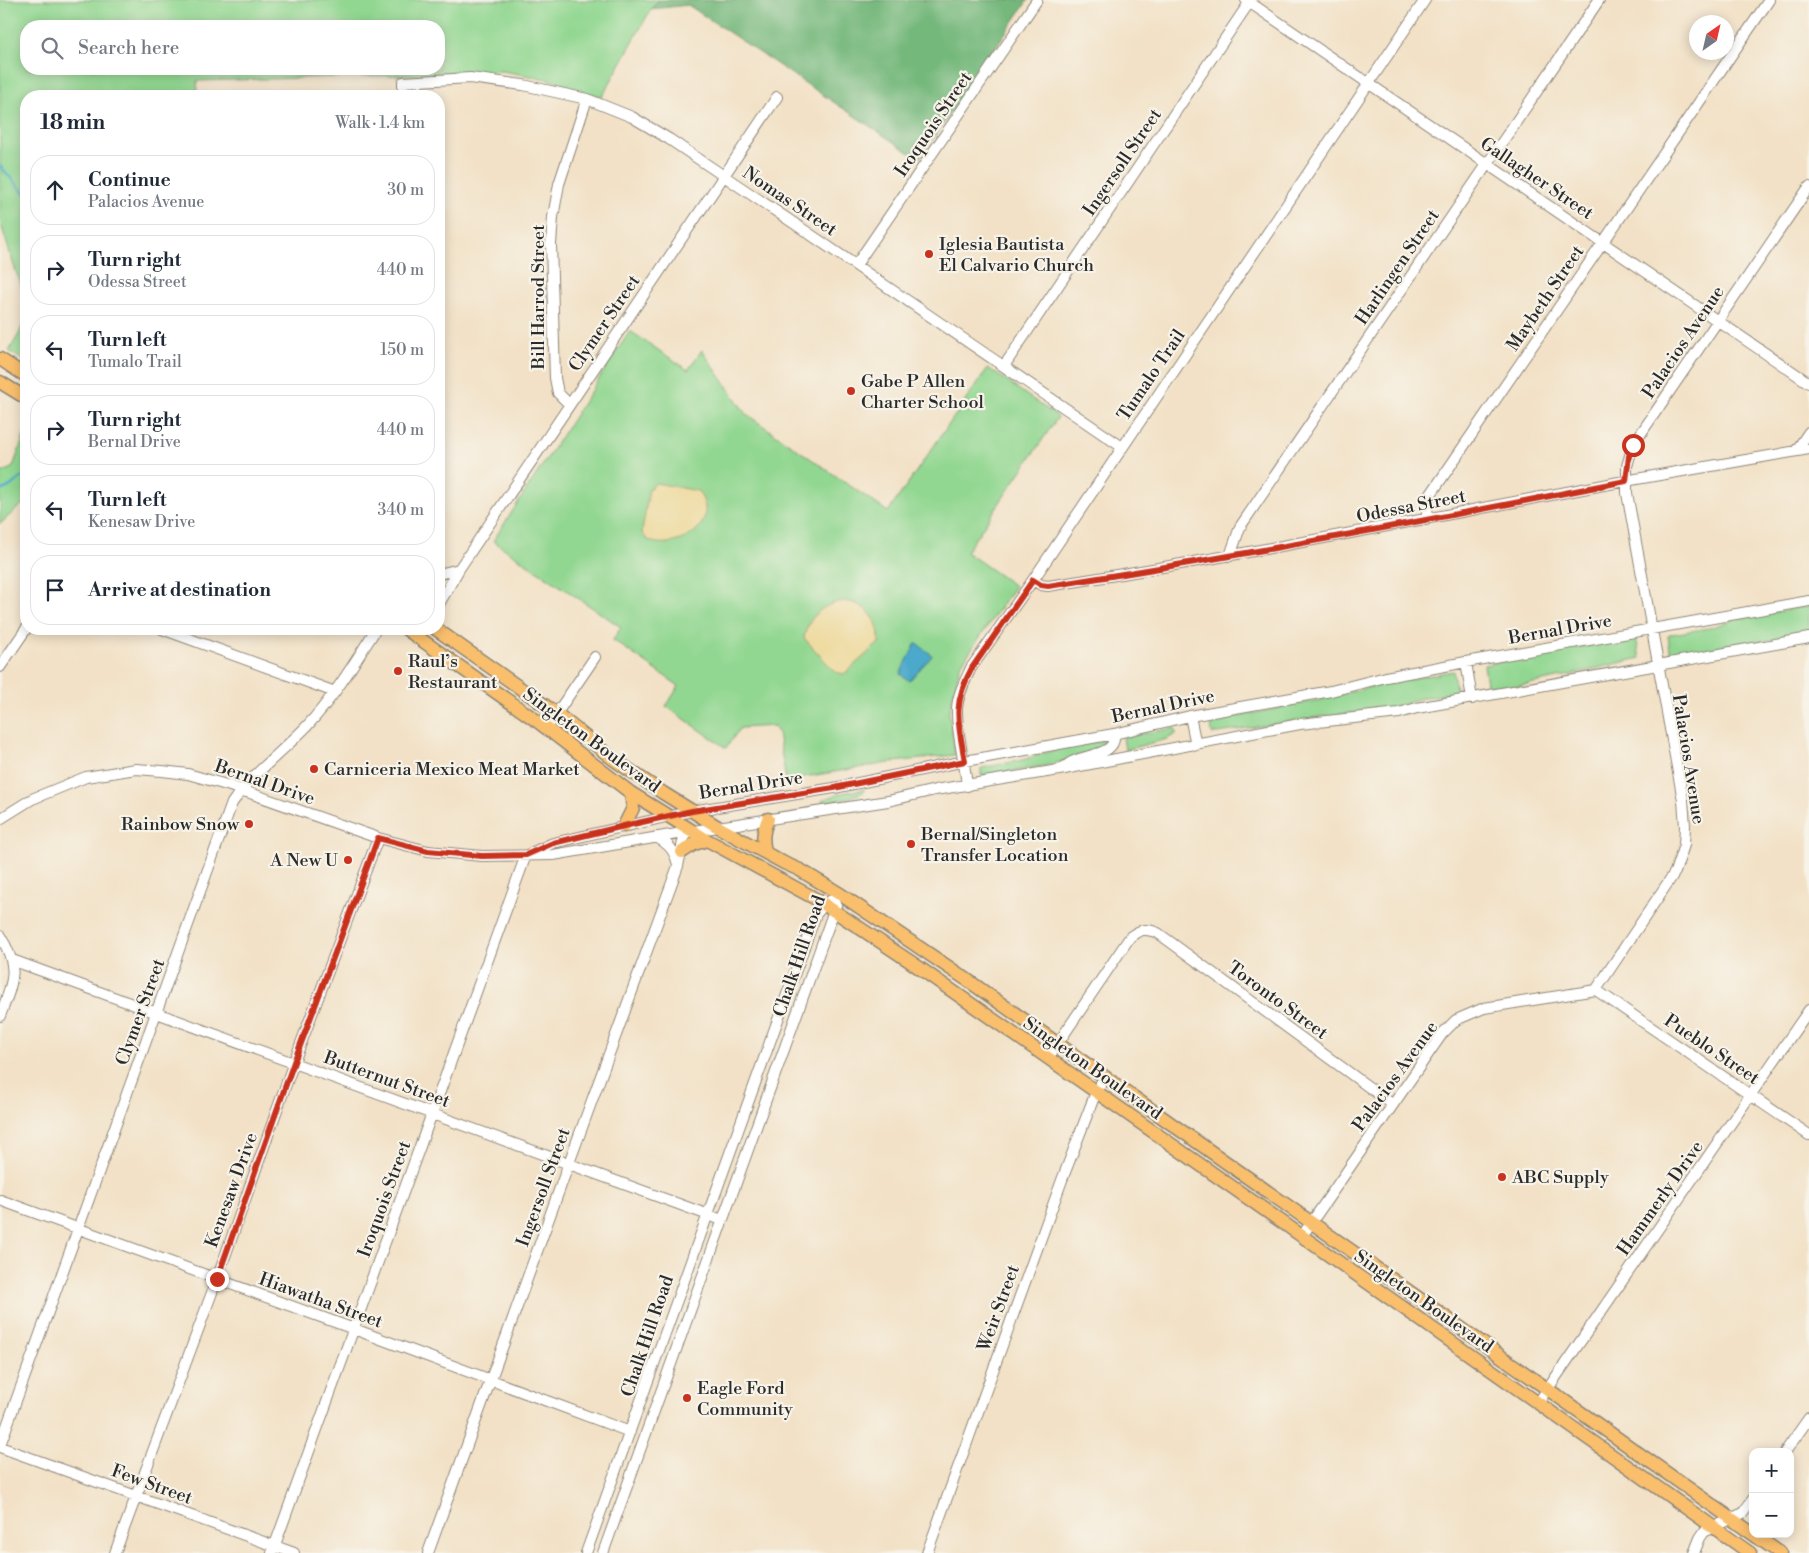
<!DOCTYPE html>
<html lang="en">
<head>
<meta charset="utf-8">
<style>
  body { margin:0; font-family:"Libre Bodoni",serif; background:#f6f6f7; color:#1f2937 }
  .controls { position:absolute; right:15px; bottom:15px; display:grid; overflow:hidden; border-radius:10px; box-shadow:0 2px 12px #0003 }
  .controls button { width:45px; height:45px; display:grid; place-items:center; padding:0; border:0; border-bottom:1px solid #e0e1e3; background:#fff; color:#1f2937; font:25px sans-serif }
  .compass { position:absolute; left:1689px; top:15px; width:45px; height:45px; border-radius:50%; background:#fff; box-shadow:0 2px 12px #0003; rotate:34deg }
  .stop { position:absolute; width:15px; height:15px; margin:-11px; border:4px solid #c8321e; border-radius:50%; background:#fff }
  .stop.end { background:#c8321e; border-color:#fff; box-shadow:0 1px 5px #0008 }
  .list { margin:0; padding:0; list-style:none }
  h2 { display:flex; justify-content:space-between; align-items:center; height:65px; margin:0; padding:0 20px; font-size:21px }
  h2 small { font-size:16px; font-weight:400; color:#747a83 }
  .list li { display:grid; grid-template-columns:32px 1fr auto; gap:15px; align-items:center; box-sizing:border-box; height:70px; margin:0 10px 10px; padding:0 10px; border:1px solid #e0e1e3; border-radius:20px }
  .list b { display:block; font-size:19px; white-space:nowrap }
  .list p { margin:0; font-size:16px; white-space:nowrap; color:#747a83 }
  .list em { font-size:16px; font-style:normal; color:#747a83 }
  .icon { flex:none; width:28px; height:28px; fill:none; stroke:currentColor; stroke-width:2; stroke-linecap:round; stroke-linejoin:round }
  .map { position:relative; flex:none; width:1809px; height:1553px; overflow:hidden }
  .search { position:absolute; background:#fff; box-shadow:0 2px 12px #0003; left:20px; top:20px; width:425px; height:55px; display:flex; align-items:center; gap:12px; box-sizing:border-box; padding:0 18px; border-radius:20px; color:#747a83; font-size:19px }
  .panel { position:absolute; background:#fff; box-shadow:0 2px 12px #0003; left:20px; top:90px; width:425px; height:545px; border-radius:20px }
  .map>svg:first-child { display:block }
  .green { fill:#92d791; stroke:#5e815e; fill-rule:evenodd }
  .forest { fill:#75b87b; stroke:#507253 }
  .sand { fill:#eeda9e; stroke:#8c8264 }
  .water { fill:#4ca9cb; stroke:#3c6a7b }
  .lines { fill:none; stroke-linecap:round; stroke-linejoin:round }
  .stream { stroke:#4ca9cb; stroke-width:2.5 }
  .minor-casing { stroke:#8e8678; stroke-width:12 }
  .major-casing { stroke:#8e8678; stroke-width:15 }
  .minor { stroke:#fff; stroke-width:10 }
  .major { stroke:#f9bf6d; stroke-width:12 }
  .route { stroke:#c8321e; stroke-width:6 }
  .poi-dot { fill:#c8321e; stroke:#f7f3e8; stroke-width:2 }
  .labels { text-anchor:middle; stroke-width:4.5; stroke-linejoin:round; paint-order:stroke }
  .street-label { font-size:18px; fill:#2b2b2b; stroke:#f7f3e8 }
  .poi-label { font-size:18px; fill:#2b2b2b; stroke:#f7f3e8; text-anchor:start }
</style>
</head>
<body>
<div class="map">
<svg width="1809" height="1553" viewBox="0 0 1809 1553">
  <rect width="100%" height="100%" fill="#f7f3e8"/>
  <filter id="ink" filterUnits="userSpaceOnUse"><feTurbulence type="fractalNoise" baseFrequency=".02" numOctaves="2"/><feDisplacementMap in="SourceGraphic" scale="10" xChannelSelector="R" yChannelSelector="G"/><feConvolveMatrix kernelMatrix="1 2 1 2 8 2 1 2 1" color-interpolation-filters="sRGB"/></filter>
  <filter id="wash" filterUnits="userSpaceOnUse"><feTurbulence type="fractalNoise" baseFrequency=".0096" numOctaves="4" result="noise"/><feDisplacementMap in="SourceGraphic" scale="20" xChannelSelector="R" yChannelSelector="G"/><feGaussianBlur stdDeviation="1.12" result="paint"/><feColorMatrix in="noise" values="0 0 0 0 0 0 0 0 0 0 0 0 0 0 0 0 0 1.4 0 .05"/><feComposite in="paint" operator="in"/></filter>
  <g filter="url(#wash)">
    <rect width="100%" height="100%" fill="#f2e1c6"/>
    <!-- green -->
    <path class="green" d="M0,0H659L651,9L602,97L547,79L502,71L408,75L197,81V96H26V298L14,266L0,221ZM26,26H439V69H26Z
      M26,317V362L9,351L19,334Z
      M630,331L688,370L702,350L746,414L888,512L988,368L1058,417L966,552L1015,586L960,666L949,712L955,755L894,762L786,780L778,733L774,726L740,728L726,748L666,706L679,686L613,640L621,627L493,541Z
      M26,430V501L0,524V474L13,467Z
      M1809,606V633L1671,657L1668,636L1672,634L1709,628L1736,619Z
      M1629,638H1636L1640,658L1636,659C1587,670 1538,685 1488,690L1484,665Z
      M1453,671L1456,691L1453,693L1418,699L1390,708L1319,717L1212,734L1211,722L1319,700L1378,685Z
      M1175,728L1176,734L1167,739L1125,750L1123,737Z
      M1105,740L1106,746L1051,765L990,775H981V768L1022,760L1061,748Z
      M864,789V792L845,799L823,803L822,800L842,793Z"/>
    <!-- forest -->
    <path class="forest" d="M659,0H1028L919,159L688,5L651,9Z"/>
    <!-- sand -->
    <path class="sand" d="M656,483L698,491C729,535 650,559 642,532L649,489Z
      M842,601C865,602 881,619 879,643L844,674L835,672L804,638C808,617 822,605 842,601Z"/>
    <!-- water -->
    <path class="water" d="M916,643L931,654L932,656L909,681L900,674Z"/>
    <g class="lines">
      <!-- stream -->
      <path class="stream" d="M0,166L26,195
        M0,491L9,487L26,474"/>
    </g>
  </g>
  <g filter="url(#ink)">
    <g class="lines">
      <!-- minor casing -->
      <g class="minor-casing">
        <path id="minor" d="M1246,0L1809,383
          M403,96V82L470,78L523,85L587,99L632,117L669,139L798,226L1122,447
          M856,265L1037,0
          M1004,366L1251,0
          M569,404L558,393L555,378L551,244L553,217L559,184L587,99
          M1796,451L1809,432
          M1426,520L1429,497L1769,0
          M1230,556L1240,527L1599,0
          M439,574L459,569L777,97
          M1033,580L1041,585L1048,586C1241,556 1433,517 1625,481C1686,470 1748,460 1809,449
          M439,604L459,569
          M162,629L335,692
          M1466,662L1472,699
          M0,667L26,629
          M1190,716L1196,745
          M546,729L595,657
          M1064,767C1067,765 1071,762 1074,761C1088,754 1117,755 1114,734
          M967,786C965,762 956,731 957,708C958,694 965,681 971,668L1033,580L1425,0
          M0,819L32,799L86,777L136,769L162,771L188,774L230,786L378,838L428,851L482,856L553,855L718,827L888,801L935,790L1059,770L1300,724L1399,713L1417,708L1809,638
          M656,837C669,844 675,851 678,865
          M531,853L553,843L692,811L834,788L965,761L1114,734L1190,716L1331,691L1386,677L1466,662L1809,601
          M0,936C21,968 12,984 0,1016
          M12,960L722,1220
          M1596,990L1809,1135
          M1048,1058L1130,937C1140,929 1146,928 1158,933L1392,1104
          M0,1200L354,1329L630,1432
          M1302,1236L1442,1034L1456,1020L1484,1008L1596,990L1675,872L1684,845L1685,826L1683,800L1627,493V466L1633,445L1809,187
          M1538,1403L1809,1010
          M0,1445L232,803C252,774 282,752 307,726C334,697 355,662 376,629
          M0,1447L294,1553
          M1785,1452L1809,1418
          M115,1553L217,1279L294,1062L378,838
          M272,1553L526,855
          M428,1553L569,1163L678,866L685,832
          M586,1553L816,914L824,905L840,894
          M603,1553L836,905
          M927,1553L1062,1180L1096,1092L1105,1076
          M1694,1553L1700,1538L1704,1532L1743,1513L1753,1499"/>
      </g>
      <!-- major casing -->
      <g class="major-casing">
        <path id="major" d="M0,359L26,376
          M0,382L26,398
          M406,629L537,721L631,793L707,840L816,899L911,962L1265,1210L1750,1553
          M436,629L557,714L613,759L663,793L718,827L784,863L800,870L840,894L966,979L1753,1534
          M624,826L633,808L631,793
          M765,851C762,839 763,831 768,819
          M682,852L694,844L707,840
          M1753,1534L1780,1553"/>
      </g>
      <!-- minor -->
      <use href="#minor" class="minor"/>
      <!-- major -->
      <use href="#major" class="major"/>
    </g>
  </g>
  <g class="lines" filter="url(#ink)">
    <!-- route -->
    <path class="route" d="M217,1279L294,1062L378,838L428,851L482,856L526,855L553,843L624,826L692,811L834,788L965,761C958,723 952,704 972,668L1033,580L1041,585L1048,586C1242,556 1434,519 1626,481L1629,456L1633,445"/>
  </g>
  <!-- markers -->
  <g class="poi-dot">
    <circle cx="929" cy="254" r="5"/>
    <circle cx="851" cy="391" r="5"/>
    <circle cx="398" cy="671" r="5"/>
    <circle cx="314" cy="769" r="5"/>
    <circle cx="249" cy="824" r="5"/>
    <circle cx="911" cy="844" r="5"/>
    <circle cx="348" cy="860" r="5"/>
    <circle cx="1502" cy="1177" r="5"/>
    <circle cx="687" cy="1398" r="5"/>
  </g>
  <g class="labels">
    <!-- street labels -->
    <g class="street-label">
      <text transform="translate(933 124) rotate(-56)" y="6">Iroquois Street</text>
      <text transform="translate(1122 162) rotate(-56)" y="6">Ingersoll Street</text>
      <text transform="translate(1537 178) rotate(34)" y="6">Gallagher Street</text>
      <text transform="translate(790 201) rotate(34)" y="6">Nomas Street</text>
      <text transform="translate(1397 267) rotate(-56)" y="6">Harlingen Street</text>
      <text transform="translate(538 297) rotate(-90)" y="6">Bill Harrod Street</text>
      <text transform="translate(1545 298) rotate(-56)" y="6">Maybeth Street</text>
      <text transform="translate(604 323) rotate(-56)" y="6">Clymer Street</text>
      <text transform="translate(1683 342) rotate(-56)" y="6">Palacios Avenue</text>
      <text transform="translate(1151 375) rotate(-56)" y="6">Tumalo Trail</text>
      <text transform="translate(1411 506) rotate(-11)" y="6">Odessa Street</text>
      <text transform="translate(1560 629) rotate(-10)" y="6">Bernal Drive</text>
      <text transform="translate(1163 706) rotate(-12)" y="6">Bernal Drive</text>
      <text transform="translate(592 740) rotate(36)" y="6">Singleton Boulevard</text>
      <text transform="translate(1689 759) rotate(81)" y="6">Palacios Avenue</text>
      <text transform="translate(265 782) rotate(19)" y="6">Bernal Drive</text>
      <text transform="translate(751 785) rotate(-9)" y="6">Bernal Drive</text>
      <text transform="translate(799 956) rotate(-71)" y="6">Chalk Hill Road</text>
      <text transform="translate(1278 1000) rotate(36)" y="6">Toronto Street</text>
      <text transform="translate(140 1012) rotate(-70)" y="6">Clymer Street</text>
      <text transform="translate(1712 1049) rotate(34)" y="6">Pueblo Street</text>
      <text transform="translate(1093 1068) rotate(35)" y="6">Singleton Boulevard</text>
      <text transform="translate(1395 1076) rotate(-54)" y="6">Palacios Avenue</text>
      <text transform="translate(387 1079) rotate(20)" y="6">Butternut Street</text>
      <text transform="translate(543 1187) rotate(-70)" y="6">Ingersoll Street</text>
      <text transform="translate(231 1190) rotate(-70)" y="6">Kenesaw Drive</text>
      <text transform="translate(1660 1198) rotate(-55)" y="6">Hammerly Drive</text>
      <text transform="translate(384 1199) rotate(-70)" y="6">Iroquois Street</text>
      <text transform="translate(321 1300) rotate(20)" y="6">Hiawatha Street</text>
      <text transform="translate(1424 1301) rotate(35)" y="6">Singleton Boulevard</text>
      <text transform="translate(998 1308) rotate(-70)" y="6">Weir Street</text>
      <text transform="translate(647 1336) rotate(-71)" y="6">Chalk Hill Road</text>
      <text transform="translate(152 1484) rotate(20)" y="6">Few Street</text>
    </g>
    <!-- poi labels -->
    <g class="poi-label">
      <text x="939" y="250">Iglesia Bautista<tspan x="939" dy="21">El Calvario Church</tspan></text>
      <text x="861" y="387">Gabe P Allen<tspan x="861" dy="21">Charter School</tspan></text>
      <text x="408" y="667">Raul’s<tspan x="408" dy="21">Restaurant</tspan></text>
      <text x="324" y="775">Carniceria Mexico Meat Market</text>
      <text x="239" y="830" text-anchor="end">Rainbow Snow</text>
      <text x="921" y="840">Bernal/Singleton<tspan x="921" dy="21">Transfer Location</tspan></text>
      <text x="338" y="866" text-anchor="end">A New U</text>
      <text x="1512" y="1183">ABC Supply</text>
      <text x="697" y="1394">Eagle Ford<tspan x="697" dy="21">Community</tspan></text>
    </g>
  </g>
</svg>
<div class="controls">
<button>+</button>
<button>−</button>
</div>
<svg class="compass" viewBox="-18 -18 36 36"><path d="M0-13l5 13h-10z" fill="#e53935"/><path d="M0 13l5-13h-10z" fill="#747a83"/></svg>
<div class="stop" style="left:1633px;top:445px"></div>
<div class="stop end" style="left:217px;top:1279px"></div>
<div class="search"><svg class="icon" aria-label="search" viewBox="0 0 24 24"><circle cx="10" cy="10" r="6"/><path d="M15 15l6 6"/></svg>Search here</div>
<section class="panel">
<h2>18 min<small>Walk · 1.4 km</small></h2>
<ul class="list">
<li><svg class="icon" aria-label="ahead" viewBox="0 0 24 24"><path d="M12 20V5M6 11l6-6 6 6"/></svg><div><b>Continue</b><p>Palacios Avenue</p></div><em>30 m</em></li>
<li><svg class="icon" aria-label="right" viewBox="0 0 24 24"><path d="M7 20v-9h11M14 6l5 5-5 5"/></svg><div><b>Turn right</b><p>Odessa Street</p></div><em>440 m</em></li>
<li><svg class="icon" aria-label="left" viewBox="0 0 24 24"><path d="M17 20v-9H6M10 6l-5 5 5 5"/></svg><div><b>Turn left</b><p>Tumalo Trail</p></div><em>150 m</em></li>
<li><svg class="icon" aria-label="right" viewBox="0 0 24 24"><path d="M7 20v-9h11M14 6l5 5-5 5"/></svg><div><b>Turn right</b><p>Bernal Drive</p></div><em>440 m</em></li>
<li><svg class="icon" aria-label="left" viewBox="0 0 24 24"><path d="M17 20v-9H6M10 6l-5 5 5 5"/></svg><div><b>Turn left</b><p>Kenesaw Drive</p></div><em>340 m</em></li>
<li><svg class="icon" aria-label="arrive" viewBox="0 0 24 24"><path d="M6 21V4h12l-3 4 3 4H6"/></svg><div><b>Arrive at destination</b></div></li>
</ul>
</section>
</div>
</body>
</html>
